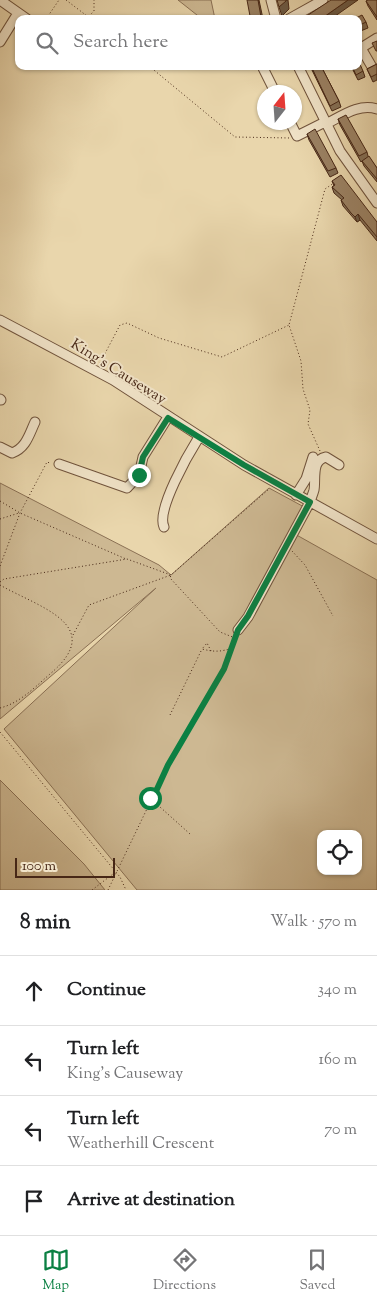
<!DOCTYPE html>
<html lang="en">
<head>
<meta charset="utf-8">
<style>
  body { margin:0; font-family:"Sorts Mill Goudy",serif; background:#f2f2f2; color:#202124 }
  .controls { position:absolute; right:15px; bottom:15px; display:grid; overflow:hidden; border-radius:10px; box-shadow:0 1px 4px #0004 }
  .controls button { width:45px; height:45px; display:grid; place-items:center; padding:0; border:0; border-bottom:1px solid #e0e0e0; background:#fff; color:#202124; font:25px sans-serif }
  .compass { position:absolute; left:257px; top:85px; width:45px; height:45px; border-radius:50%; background:#fff; box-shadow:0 1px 4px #0004; rotate:17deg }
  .scale { position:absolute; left:15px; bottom:12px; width:100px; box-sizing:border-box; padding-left:5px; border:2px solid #472716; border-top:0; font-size:14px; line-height:18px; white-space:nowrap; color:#472716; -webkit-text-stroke:4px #f1e4c9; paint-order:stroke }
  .stop { position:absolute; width:15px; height:15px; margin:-11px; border:4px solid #0b8043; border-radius:50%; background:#fff }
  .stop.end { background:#0b8043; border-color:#fff; box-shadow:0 1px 5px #0008 }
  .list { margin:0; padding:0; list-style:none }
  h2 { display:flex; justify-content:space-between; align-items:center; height:65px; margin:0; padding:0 20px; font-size:21px }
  h2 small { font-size:16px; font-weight:400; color:#757577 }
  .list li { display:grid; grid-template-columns:32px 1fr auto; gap:15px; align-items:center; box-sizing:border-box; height:70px; padding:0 20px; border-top:1px solid #e0e0e0 }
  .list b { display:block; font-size:19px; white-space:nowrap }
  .list p { margin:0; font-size:16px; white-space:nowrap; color:#757577 }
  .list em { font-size:16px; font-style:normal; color:#757577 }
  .icon { flex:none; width:28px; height:28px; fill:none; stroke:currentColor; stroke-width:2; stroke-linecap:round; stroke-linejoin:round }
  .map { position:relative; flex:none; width:377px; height:890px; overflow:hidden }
  .search { position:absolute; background:#fff; box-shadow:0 1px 4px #0004; left:15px; right:15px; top:15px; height:55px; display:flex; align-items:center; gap:12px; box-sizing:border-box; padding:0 18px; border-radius:10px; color:#757577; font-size:19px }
  .sheet { height:345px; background:#fff }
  nav { display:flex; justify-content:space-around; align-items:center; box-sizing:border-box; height:70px; border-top:1px solid #e0e0e0; background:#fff; font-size:14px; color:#757577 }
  nav a { display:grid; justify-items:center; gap:2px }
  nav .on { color:#0b8043 }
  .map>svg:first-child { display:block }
  .green { fill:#cdb892; stroke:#8a7054; fill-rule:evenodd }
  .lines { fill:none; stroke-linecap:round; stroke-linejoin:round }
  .minor-casing { stroke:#70533c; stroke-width:11 }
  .path { stroke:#472716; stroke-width:1; stroke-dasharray:1 2.5; stroke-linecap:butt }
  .minor { stroke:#f1e4c9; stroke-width:9 }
  .wall { fill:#857056; stroke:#472716 }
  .shaded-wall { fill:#6c5b46; stroke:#472716 }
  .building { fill:#9b8264; stroke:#472716 }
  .route { stroke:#0b8043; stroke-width:6 }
  .labels { text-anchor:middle; stroke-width:4; stroke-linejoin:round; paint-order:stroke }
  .street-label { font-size:15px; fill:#472716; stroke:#f1e4c9 }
</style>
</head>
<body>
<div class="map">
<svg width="377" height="890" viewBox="0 0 377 890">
  <rect width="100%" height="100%" fill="#e9d6ac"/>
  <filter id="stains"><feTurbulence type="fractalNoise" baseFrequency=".004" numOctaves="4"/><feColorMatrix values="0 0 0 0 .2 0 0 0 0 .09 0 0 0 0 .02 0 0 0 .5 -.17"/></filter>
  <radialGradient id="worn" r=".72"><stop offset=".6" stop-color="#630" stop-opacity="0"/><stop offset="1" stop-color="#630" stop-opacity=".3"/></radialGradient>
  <!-- green -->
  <path class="green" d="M178,0H211L215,19H202Z
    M0,483L159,565L171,575L269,488L306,508L293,533L377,580V890H137L4,729L156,588L0,719ZM321,834H358V871H321Z
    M0,780L84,864L105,890H0Z"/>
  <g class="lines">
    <!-- minor casing -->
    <g class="minor-casing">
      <path id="minor" d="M0,0L27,19
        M271,0L276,19
        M289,19L323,0
        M0,42L18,13
        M262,66L275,92
        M298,66L340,151L377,203
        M372,67L361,48L377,38
        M290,122L297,136L325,122
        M326,124C342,116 359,103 377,109
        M0,320L113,380L244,465L377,539
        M0,399L1,400
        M0,447L12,453C26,448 29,435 35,422
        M59,464L127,488L139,475L143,457L168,417
        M296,495L306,479L313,457
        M164,527C156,510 189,453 199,437
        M238,630L248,617L310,502C311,498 313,494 314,490C316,479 311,460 326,457L339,465"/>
    </g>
    <!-- path -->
    <path class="path" d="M66,0L91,19
      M89,16L94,11V0
      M46,19L59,0
      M149,66L235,137L290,138
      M100,363L120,325L127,323L159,338L222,357L289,325
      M320,451L308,424L310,410L303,389L301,361L289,325L325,189L334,183
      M0,501L20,513L126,559
      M0,519L19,513
      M292,551L305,565L333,616
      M0,566L20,513L47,462L50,463
      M0,582L4,579L127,559L171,575L269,489
      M0,585C38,607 108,625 50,674C35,687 20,703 0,708
      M73,635L89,605L171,575L170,578L220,632L235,638
      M211,651L207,643L202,649C214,652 220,652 233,648
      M170,715L202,649
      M0,732L120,877L126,890
      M150,798L190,834
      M92,890L113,874
      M108,890L168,765L224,669L236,638"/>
    <!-- minor -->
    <use href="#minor" class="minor"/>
  </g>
  <!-- wall -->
  <path class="wall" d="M377,0V20L368,6L366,1Z
    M358,19L366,22L368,28L358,32Z
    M377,64V80L373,82L367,69Z
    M310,66H321L339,101L341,107L332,111Z
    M351,66H358L363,71L365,77L358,80Z
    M338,119L367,152L368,156L377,168V182L364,166L362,161L361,162L340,125Z
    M307,134L336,168L338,173L330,177L309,140Z
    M332,181L377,222V241L360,220L357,222L343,206L341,200H342L334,193L332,187L334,186Z"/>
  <!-- shaded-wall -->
  <path class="shaded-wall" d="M258,0H259L263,19H258Z
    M286,0H288L289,9L282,16L279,7Z
    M348,0H358L331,19H321Z
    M358,214L360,220L357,222L355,217Z"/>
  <!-- building -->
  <path class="building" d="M247,0H258L261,17L258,19H237L250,16Z
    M277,0H286V1L279,7Z
    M331,0H348L321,19H302Z
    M368,0H377V17L366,1Z
    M362,15L366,22L358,26V19H354Z
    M377,41V51H376L372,43Z
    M358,60L363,71L356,75L352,66H358Z
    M377,64V74L371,77L367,69Z
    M311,66H321L339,101L330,106Z
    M346,115L367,152L359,156L338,119Z
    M315,129L336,168L328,171L307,134Z
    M369,156L377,168V179L362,161Z
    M341,175L377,222V237L358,214L355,217L351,213L341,200L344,198L332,187L335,185L332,181Z"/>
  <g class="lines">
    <!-- route -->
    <path class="route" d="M139,475L143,457L168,418L244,465L310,502L248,616L238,630L224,669L168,765L152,800L150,798"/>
  </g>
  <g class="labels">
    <!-- street labels -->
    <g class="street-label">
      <text transform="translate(119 371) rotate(32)" y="5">King's Causeway</text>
    </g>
  </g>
  <rect width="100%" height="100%" filter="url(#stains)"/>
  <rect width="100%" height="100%" fill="url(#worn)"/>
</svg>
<div class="controls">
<button><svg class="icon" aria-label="locate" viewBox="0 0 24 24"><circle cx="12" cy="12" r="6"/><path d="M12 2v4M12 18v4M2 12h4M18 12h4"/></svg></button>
</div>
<svg class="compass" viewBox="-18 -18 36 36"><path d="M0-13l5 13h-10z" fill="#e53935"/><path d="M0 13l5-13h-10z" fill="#757577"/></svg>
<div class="scale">100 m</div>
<div class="stop" style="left:150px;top:798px"></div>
<div class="stop end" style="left:139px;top:475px"></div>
<div class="search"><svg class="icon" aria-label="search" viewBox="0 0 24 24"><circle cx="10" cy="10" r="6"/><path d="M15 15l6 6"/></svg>Search here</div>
</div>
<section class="sheet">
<h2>8 min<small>Walk · 570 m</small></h2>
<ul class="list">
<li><svg class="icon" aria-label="ahead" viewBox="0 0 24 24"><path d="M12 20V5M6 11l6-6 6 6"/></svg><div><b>Continue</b></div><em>340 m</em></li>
<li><svg class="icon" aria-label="left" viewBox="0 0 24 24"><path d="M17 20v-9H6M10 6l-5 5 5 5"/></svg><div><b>Turn left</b><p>King's Causeway</p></div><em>160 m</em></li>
<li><svg class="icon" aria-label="left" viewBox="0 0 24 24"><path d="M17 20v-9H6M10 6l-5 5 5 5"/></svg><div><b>Turn left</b><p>Weatherhill Crescent</p></div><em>70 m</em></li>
<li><svg class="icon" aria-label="arrive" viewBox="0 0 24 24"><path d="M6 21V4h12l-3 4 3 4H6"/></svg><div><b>Arrive at destination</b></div></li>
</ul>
</section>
<nav>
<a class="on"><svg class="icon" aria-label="map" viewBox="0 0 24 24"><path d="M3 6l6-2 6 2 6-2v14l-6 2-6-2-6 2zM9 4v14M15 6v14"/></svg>Map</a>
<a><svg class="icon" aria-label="directions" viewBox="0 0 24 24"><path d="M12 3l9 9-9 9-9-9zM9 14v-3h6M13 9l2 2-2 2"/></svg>Directions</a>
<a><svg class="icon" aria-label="saved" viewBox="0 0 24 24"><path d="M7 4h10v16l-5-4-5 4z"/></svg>Saved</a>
</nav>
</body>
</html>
